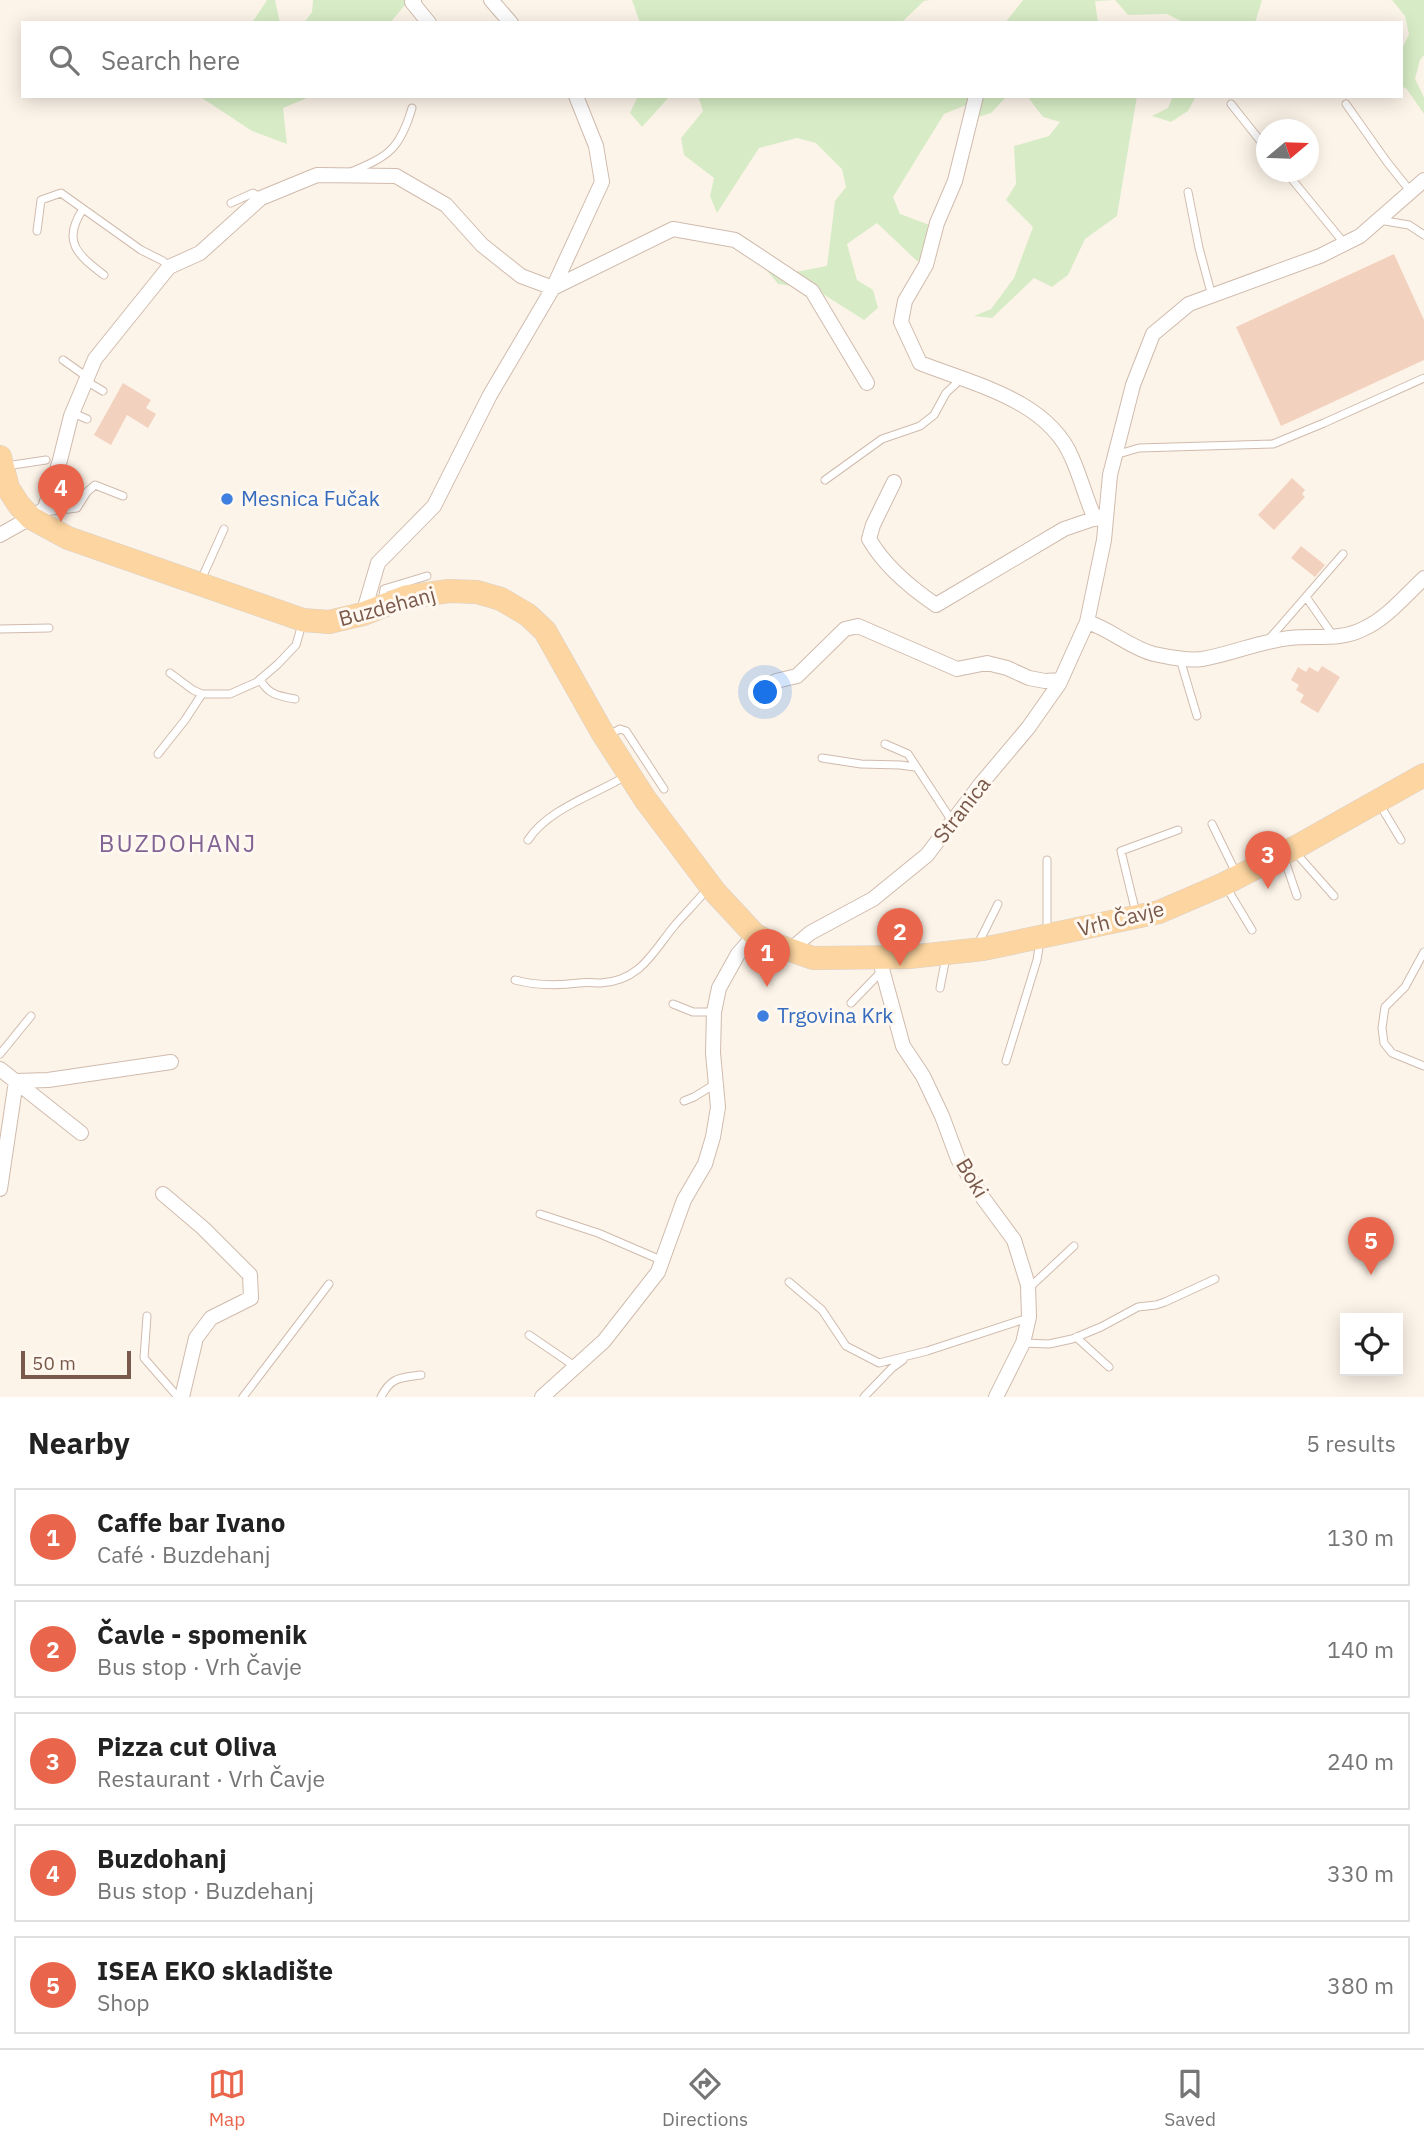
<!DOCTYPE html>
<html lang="en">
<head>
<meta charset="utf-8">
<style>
  body { margin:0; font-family:"IBM Plex Sans",sans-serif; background:#f2f2f2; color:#222 }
  .controls { position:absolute; right:21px; bottom:21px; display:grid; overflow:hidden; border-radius:0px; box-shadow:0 4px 18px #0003 }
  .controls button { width:63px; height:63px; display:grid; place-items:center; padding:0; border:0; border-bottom:2px solid #e0e0e0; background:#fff; color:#222; font:35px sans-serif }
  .compass { position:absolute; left:1256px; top:119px; width:63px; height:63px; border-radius:50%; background:#fff; box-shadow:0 4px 18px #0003; rotate:71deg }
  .scale { position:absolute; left:21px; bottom:18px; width:110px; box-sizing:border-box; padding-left:7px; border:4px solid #79594b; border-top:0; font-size:19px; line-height:24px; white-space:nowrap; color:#79594b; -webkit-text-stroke:5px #fff8f0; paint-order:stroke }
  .you { position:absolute; left:766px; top:693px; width:24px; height:24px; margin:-18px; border:5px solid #fff; border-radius:50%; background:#1a73e8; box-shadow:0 0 0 10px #1a73e833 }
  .badge { display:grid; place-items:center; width:46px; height:46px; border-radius:50%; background:#e9664c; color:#fff; font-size:23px; font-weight:700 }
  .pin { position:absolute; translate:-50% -58px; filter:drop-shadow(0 2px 4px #0008) }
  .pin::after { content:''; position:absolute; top:37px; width:24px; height:21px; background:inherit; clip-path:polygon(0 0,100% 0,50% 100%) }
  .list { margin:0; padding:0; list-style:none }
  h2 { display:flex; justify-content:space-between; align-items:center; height:91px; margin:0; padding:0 28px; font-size:30px }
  h2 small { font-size:23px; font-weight:400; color:#767676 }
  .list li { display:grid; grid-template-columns:46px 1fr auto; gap:21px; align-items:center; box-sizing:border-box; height:98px; margin:0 14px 14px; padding:0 14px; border:2px solid #e0e0e0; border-radius:0px }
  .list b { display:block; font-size:26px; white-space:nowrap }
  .list p { margin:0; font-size:23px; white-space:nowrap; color:#767676 }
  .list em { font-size:23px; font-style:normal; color:#767676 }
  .icon { flex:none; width:38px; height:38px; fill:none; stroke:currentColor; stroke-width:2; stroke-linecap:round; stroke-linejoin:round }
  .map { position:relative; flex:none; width:1424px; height:1397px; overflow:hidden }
  .search { position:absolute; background:#fff; box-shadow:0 4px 18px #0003; left:21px; right:21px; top:21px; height:77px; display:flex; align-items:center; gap:18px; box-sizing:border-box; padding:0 24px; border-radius:0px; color:#767676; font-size:26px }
  .sheet { height:651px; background:#fff }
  nav { display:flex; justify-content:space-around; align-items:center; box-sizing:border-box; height:98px; border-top:2px solid #e0e0e0; background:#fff; font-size:19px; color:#767676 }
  nav a { display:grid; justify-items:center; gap:4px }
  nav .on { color:#e9664c }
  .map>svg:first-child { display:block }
  .green { fill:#d7ecc6 }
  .building { fill:#f3d1bf }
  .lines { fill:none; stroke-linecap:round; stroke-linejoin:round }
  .lane-casing { stroke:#d0bbad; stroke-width:9 }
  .street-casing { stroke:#d0bbad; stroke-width:16 }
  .primary-casing { stroke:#d9d1cd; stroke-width:24 }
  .lane { stroke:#fff; stroke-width:7 }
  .street { stroke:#fff; stroke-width:14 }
  .primary { stroke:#fcd5a0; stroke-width:23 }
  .shop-dot { fill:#3f7fe0; stroke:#fff8f0; stroke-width:2.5 }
  .labels { text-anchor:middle; stroke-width:6; stroke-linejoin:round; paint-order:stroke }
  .shop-label { font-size:21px; fill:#366cbe; stroke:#fff8f0; text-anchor:start }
  .street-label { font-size:21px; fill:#79594b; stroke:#fff8f0 }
  .quarter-label { font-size:24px; letter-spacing:2px; fill:#816394; stroke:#fff8f0 }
</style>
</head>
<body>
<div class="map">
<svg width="1424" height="1397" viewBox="0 0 1424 1397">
  <rect width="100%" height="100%" fill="#fdf4e9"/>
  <!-- green -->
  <path class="green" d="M267,0H275L280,23H252Z
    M313,0H409L390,23H304L312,12Z
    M632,0H930L924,1L901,23H640Z
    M1023,0H1114L1095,1L1098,23H1005Z
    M1115,0H1262L1255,23H1185L1167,14L1128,15Z
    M1392,0H1424V55L1420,60L1415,79L1424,97V114L1406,88L1401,87V51L1409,34L1405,16Z
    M199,96H312L283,108L287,144L252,131Z
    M638,96H670L642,127L630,113Z
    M698,96H1007L991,113L972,119L978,100L944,114L893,197L900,214L935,227L918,262L877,223L847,244L857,280L873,290L878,308L864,320L815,289L778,284L756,257L790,273L827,266L835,201L846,187L842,169L816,143L797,138L759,148L717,213L710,196L714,178L684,155L681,138L703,111Z
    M1027,96H1137L1117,216L1085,239L1068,275L1052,287L1034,278L992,318L974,316L991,309L1014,278L1033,227L1006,200L1016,184L1014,146L1049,136L1060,122L1043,117Z
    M1173,96H1196L1188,111L1171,122L1152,116L1168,108Z"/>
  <!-- building -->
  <path class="building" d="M1394,254L1424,320V360L1281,426L1236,327Z
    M123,383L151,400L146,408L156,414L148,428L127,415L111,445L94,435Z
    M1292,478L1305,490L1302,494L1305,497L1274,530L1258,515Z
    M1301,546L1325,565L1315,577L1291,558Z
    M1322,666L1340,677L1318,713L1300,702L1304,695L1296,690L1299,685L1291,680L1298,667L1306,672L1309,667L1318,672Z"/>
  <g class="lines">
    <!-- lane casing -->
    <g class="lane-casing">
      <path id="lane" d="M1231,104L1266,148
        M1346,104L1387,162L1411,192
        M351,172C389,156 400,149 412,108
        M1286,172L1344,243
        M1188,192L1199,248L1212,296
        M231,203L253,193L261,198
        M83,209C61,242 78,255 104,275
        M1379,220L1409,225L1424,235
        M37,231L41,200L61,193L141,250L163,261L169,267
        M63,360L87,377
        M86,381L103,391
        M73,413L87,419
        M1115,455L1139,448L1273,444L1324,423L1424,378
        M6,466L46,460
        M825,480L882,439L920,426L934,415L946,393L961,379
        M43,512L77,508L87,492L95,485L123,496
        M201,580L224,529
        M1306,597L1334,637
        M382,603L384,589L427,576
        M0,629L49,628
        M1270,638L1343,554
        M1180,659L1197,716
        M170,673L193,690L202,694H230L257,682L278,664L296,645L302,624
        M260,679C268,695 279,696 295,699
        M607,736L620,729L626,731L664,789
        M885,744L908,754L952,821
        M158,754L185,720L202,694
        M822,758L861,764L900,765L915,767
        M1380,805L1401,840
        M1212,824L1236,873
        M528,840C548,809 594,795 626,776
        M1295,852L1334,896
        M1284,858L1297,896
        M1225,885L1252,930
        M1136,913L1121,851L1178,830
        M1047,932V860
        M978,944L998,904
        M1424,952L1405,987L1385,1007L1382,1028L1384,1043L1392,1053L1424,1066
        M515,980C537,986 556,986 579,983C586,982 594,983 601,983C641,980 652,953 675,925C685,913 697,902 707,889
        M940,988L946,957
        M851,1003L882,971
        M673,1004L693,1012H714
        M0,1054L31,1016
        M1006,1061L1037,960L1040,941
        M684,1101L694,1097L715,1084
        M540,1214L598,1233L663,1261
        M789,1282L822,1310L846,1346L879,1363L927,1351L1028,1318
        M1028,1289L1074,1246
        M147,1316L144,1358L178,1397
        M529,1335L576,1367
        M1076,1337L1109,1367
        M1023,1343L1049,1344L1072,1339L1101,1327L1138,1307L1156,1305L1165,1302L1215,1279
        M243,1397L329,1284
        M381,1397C391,1377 400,1378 421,1375
        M864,1397L892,1368L903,1360"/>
    </g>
    <!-- street casing -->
    <g class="street-casing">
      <path id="street" d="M414,0L412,2L429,23
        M491,0L511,23
        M976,96L955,181L937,223L926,265L905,301L901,322L920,363C973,384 1048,400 1072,458C1081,478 1086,499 1095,519
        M894,482L873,525L869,539C884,565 911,588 936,605L1064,529L1102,516
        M0,535L39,513L45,508L60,460L71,416L95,359L169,267L200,253L261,198L317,175L396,176L446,205L482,245L521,276L553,288L673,229L735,240L812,291L867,383
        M363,614L378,563L434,506L490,395L553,288L602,182L596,146L576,96
        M1087,622C1111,629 1130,648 1154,654C1169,657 1186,661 1202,659C1232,654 1260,641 1290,638C1315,635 1340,641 1363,629C1386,619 1406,595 1424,578
        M776,681L797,676L845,629L858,626L957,669L987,663L1007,668L1029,678L1045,681L1061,680
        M789,951L810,933L873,899L927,855L980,785L1028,728L1059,684L1087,622L1104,540L1110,475L1133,385L1153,334L1189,304L1320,256L1360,236L1424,180
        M879,958L903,1046L923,1076L942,1116L958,1159L983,1198L1014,1240L1028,1285L1029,1317L1023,1343L996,1397
        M0,1069L81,1133
        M0,1189L16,1081L48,1080L171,1062
        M163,1194L203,1228L250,1275L251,1298L211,1318L196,1338L182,1397
        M542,1397L604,1341L658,1272L684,1200L705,1164L713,1137L718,1107L713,1053L714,1012L719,988L738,954L755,935"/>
    </g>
    <!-- primary casing -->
    <g class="primary-casing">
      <path id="primary" d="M0,457L8,488L19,505L31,518L68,538L303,620L329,622L363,614L406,597L449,591L477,592L501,599L528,615L545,631L602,732L645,799L715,892L755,935L773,944L813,958L909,957L983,949L1159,912L1224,884L1298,846L1424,775"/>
    </g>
    <!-- lane -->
    <use href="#lane" class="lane"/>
    <!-- street -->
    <use href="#street" class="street"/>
    <!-- primary -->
    <use href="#primary" class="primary"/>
  </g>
  <!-- markers -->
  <g class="shop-dot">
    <circle cx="227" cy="499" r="7"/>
    <circle cx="763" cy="1016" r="7"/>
  </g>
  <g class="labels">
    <!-- shop labels -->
    <g class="shop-label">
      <text x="241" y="506">Mesnica Fučak</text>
      <text x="777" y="1023">Trgovina Krk</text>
    </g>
    <!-- street labels -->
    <g class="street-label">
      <text transform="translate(387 607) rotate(-15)" y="7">Buzdehanj</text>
      <text transform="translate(962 810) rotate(-52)" y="7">Stranica</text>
      <text transform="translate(1121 919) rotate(-14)" y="7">Vrh Čavje</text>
      <text transform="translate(972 1178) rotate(59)" y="7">Boki</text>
    </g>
    <!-- quarter labels -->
    <g class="quarter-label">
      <text x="178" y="852">BUZDOHANJ</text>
    </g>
  </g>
</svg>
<div class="controls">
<button><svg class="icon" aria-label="locate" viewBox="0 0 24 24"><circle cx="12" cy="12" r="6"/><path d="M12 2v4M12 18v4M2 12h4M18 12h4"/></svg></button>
</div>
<svg class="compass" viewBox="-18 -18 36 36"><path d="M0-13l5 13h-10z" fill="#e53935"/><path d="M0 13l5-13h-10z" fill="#767676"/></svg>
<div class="scale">50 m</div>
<div class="you"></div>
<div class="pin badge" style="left:767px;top:987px">1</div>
<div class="pin badge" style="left:900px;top:966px">2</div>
<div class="pin badge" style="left:1268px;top:889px">3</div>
<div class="pin badge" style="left:61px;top:522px">4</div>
<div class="pin badge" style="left:1371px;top:1275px">5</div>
<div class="search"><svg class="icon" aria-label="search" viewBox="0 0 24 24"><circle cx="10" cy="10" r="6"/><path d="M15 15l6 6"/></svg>Search here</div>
</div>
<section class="sheet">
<h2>Nearby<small>5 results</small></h2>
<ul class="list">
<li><span class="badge">1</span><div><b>Caffe bar Ivano</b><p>Café · Buzdehanj</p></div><em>130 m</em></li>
<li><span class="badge">2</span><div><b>Čavle - spomenik</b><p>Bus stop · Vrh Čavje</p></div><em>140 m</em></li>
<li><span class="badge">3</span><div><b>Pizza cut Oliva</b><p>Restaurant · Vrh Čavje</p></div><em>240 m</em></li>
<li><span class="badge">4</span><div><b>Buzdohanj</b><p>Bus stop · Buzdehanj</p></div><em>330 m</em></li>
<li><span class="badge">5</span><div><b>ISEA EKO skladište</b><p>Shop</p></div><em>380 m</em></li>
</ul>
</section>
<nav>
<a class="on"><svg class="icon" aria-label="map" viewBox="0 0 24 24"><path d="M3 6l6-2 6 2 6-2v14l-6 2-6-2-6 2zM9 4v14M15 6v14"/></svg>Map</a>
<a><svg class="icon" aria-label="directions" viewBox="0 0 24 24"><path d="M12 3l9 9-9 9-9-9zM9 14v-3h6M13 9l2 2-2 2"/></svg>Directions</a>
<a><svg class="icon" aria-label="saved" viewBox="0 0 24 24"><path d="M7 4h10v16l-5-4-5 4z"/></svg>Saved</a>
</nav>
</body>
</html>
